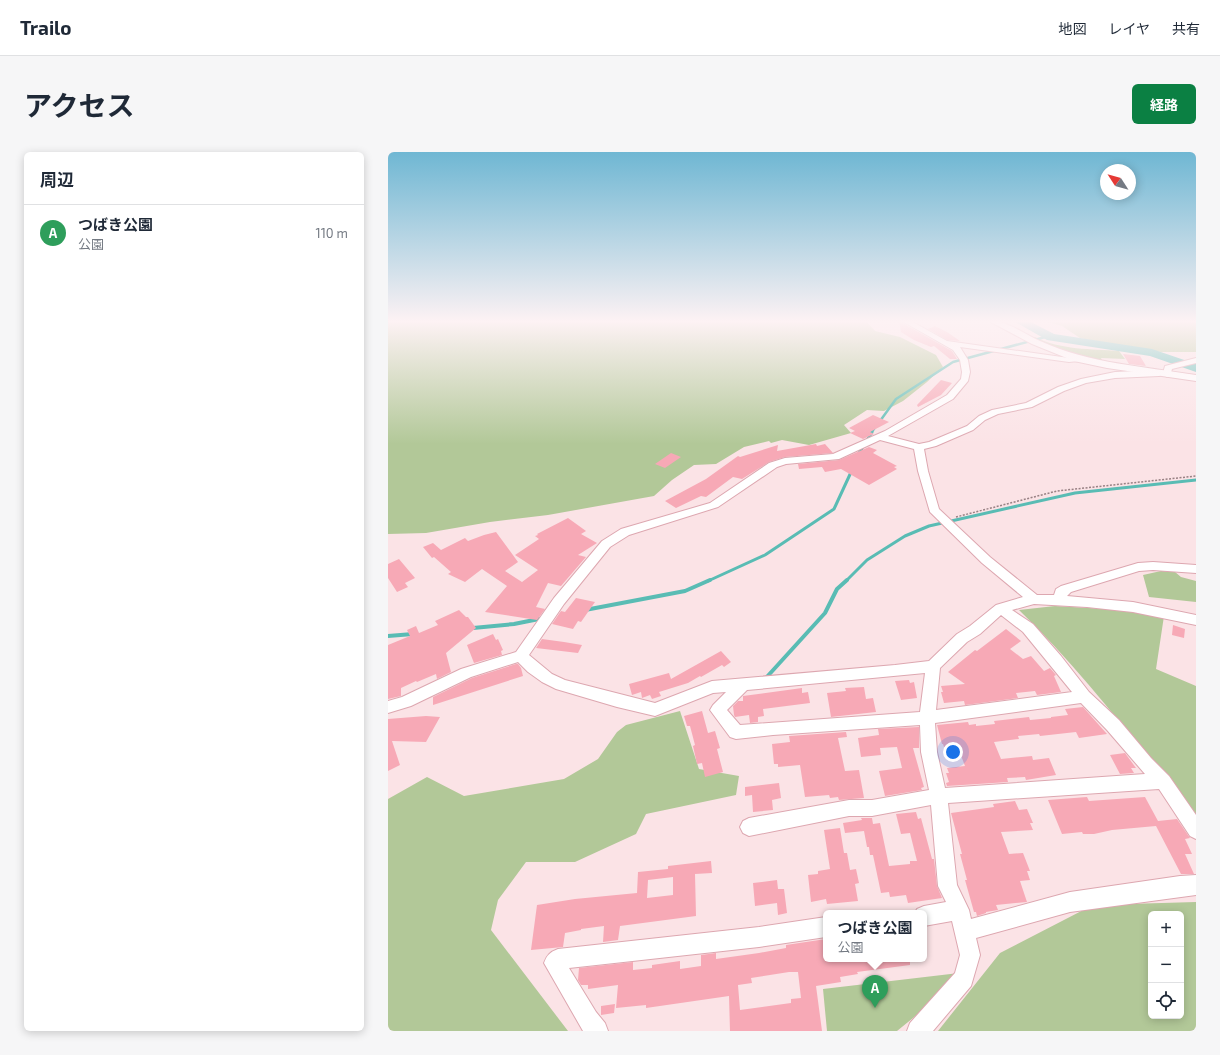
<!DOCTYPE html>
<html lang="ja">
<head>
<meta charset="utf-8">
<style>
  body { margin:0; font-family:"Exo 2","Noto Sans JP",sans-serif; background:#f6f6f7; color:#1f2937 }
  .controls { position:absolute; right:12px; bottom:12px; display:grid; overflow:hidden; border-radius:6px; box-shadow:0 2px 10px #0003 }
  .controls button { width:36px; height:36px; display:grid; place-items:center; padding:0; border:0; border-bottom:1px solid #e0e1e3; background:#fff; color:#1f2937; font:20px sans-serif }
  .compass { position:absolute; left:712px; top:12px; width:36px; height:36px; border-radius:50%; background:#fff; box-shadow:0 2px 10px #0003; rotate:306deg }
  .you { position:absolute; left:565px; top:600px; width:14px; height:14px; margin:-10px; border:3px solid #fff; border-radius:50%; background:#1a73e8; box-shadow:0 0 0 6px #1a73e833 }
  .badge { display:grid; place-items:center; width:26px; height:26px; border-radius:50%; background:#0b8043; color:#fff; font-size:13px; font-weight:700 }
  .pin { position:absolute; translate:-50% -33px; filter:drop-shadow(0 1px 2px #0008) }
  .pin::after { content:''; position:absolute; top:21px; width:14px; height:12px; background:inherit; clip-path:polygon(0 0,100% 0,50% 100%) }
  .popup { position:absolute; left:435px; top:758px; width:104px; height:52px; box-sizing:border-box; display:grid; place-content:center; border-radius:6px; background:#fff; filter:drop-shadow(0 1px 3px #0005); font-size:13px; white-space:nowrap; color:#747a83 }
  .popup b { font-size:15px; color:#1f2937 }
  .popup::after { content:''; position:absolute; left:50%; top:100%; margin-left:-8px; border:8px solid transparent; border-top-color:#fff }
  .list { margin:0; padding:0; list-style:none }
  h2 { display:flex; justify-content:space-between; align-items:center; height:52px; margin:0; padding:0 16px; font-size:17px }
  h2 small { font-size:13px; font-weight:400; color:#747a83 }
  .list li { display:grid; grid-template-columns:26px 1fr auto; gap:12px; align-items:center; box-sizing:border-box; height:56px; padding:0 16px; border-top:1px solid #e0e1e3 }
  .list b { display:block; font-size:15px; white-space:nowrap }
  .list p { margin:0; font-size:13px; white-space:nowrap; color:#747a83 }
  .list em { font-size:13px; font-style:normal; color:#747a83 }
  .icon { flex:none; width:22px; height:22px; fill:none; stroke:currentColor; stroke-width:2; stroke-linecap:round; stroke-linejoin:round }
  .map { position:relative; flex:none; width:808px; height:879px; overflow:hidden; border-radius:6px }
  header { display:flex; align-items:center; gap:24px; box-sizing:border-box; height:56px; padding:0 20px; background:#fff; border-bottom:1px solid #e0e1e3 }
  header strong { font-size:19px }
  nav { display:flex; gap:22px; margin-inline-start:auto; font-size:14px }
  .intro { display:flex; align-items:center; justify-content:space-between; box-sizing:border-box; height:96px; padding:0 24px }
  h1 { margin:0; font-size:28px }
  .button { padding:10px 18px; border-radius:6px; background:#0b8043; color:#fff; font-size:14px; font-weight:700 }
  main { display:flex; gap:24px; padding:0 24px }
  aside { flex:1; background:#fff; border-radius:6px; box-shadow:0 2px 10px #0003 }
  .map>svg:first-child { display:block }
  .green { fill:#b2c898; fill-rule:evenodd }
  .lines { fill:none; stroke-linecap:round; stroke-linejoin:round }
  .stream-far2 { stroke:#59bcb4; stroke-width:2.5 }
  .stream-far1 { stroke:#59bcb4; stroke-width:3 }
  .stream { stroke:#59bcb4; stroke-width:4 }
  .river { fill:#59bcb4; fill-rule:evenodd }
  .building { fill:#f7a9b6; fill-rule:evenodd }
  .minor-casing { stroke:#dda7b0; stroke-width:2 }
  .tertiary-casing { stroke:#dda7b0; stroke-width:2 }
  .path { stroke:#988184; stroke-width:1.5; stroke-dasharray:2 1.5; stroke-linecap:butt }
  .minor { fill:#fff; fill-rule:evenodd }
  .tertiary { fill:#fff; fill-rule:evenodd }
</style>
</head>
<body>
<header>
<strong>Trailo</strong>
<nav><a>地図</a><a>レイヤ</a><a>共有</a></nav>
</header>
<div class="intro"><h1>アクセス</h1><a class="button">経路</a></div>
<main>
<aside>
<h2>周辺<small></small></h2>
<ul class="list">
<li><span class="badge" style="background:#2e9e5b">A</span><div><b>つばき公園</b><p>公園</p></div><em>110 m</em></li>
</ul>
</aside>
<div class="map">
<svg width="808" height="879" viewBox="0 0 808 879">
  <rect width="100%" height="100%" fill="#fbe3e6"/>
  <!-- green -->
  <path class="green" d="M0,169H478L487,179L512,185L548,203L555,215L539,230L515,249L496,259L479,258L456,273L463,281L421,293L394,288L383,291L381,289L356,295L328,312L306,313L284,328L266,344L160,363L102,370L38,381L0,382Z
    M656,169H808V200H773L721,192L692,186L674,174Z
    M647,185C672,198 704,197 731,199L737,207L713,206L715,210L705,208L643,187Z
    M773,419L787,420L793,425L808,429V450L761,445L755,423Z
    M667,454L735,458L776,464L768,517L808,534V668C752,595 697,522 631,458Z
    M292,559L311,617L351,624L348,643L258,662L248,682L187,710H138L110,748L103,778L180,879H0V647L39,625L76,644L176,627L210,607L229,580L238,573Z
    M808,750V879H550L612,801L705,753ZM763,762H793V864H763Z
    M571,821L562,836L509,879H439L435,837Z"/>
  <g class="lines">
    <!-- stream-far2 -->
    <path class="stream-far2" d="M492,269L508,247L565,210L661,184
      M483,281L488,274"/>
    <!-- stream-far1 -->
    <path class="stream-far1" d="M470,303L484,280
      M320,429L377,403L446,357L464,318
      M458,429L479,408L517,384L541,374L687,341L808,328"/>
    <!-- stream -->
    <path class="stream" d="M197,458L297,439L322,428
      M85,476L126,472L156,466
      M0,484L25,482
      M377,527L437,461L449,437L459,428"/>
    <!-- river -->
    <path class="river" d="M627,169H641L666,182L764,197L808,212V220L762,204L659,188L629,171Z"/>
  </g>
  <!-- building -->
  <path class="building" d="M511,169L564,199L569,207H562L546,194L543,195L526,188L513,180Z
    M547,174L559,180L572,189L559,188L540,177Z
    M735,202L752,204L758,214L741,212Z
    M553,228L564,231L553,243L530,255L529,253Z
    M485,263L501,270L482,280L486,282L475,287L462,281L467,279L461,276Z
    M428,292L429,294L437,292L445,301L397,305L381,310L354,327L345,325L318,345L313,344L288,356L277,349L318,327L350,304L352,305L390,293L389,299Z
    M481,295L489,298L485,301L509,314L506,315L509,317L481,333L453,317L437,320L434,315L411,317L410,312L451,308Z
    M283,301L293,305L277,316L267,312Z
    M180,366L198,379L193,382L209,391L190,403L198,405L173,434L160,431L148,455L157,457L149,468L97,460L119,434L94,417L77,430L60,422L63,420L46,405L44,406L35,395L45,391L53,398L77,386L80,389L96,383L108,380L130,410L117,419L134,430L150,418L127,403L151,387L147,384L150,383L149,382Z
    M11,407L27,426L17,431L20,435L9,440L0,426V412Z
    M188,446L207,450L193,470L190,469L185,477L164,472L173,459L177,460Z
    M71,458L78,465H80L88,476L58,501L63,520L49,527L48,522L29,530L28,529L13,536V544L0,547V493L22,484L19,478L28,474L31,481L50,473L47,469Z
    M785,473L797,477L796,486L784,483Z
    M618,477L633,489L622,497L635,507L643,504L656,519L662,516L668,523L666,524L673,540L649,543L647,539L628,541L630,546L577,553L576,549L556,551L553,540H555L553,534L577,532L560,520L587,498L589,499Z
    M105,482L108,488L110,487L115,498L113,499L114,503L86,511L79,493Z
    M154,487L176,490L194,493L190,501L148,496Z
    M333,499L343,510L336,515L334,513L313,525L312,524L300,531L271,540L273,544L264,547L262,543L254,546L253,540L244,543L241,532L281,521L283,527Z
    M128,512H130L133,516L135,524L45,553V545L84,526Z
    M521,528L522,531L526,530L529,546L513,548L507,529Z
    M476,535L478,547L485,546L488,560L443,565L439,541L458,539L457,536Z
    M414,536V541L420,540L422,551L375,557L376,564L370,565V570L362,571L361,563L347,565L346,563L345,554L350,549H355V544Z
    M695,555L719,582L691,586L688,580L652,584L651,582L630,584L631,587L606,590L613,607L644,604L645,608L661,606L668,623L638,628L637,625L619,626L620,630L559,634L558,631L561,630L558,621H561L559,616L577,614L569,593L556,595L555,592H554L549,573L580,570L581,573L588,572V574L607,572L606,569L641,565L642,568L663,566V565L680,563L677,557Z
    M314,559L320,581L327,579L332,596L329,597L335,620L317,625L314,611L309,612L305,594L307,593L302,574H299L296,564Z
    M38,564L52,565L38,590L4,589L12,613L0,619V567Z
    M531,575V596H525L536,635L533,636L534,638L497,644L491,619L514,616L509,595L492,596L493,603L473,605L470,586L491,583L490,577Z
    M458,580L459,585L450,586L457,619L471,618L476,646L451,648L450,645L442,646L441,643L417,645L412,613L390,615V612H386L384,592L402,590L401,584Z
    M737,601L748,616H743L746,621L732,622L722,603Z
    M391,631L393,646L384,648L385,658L365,660L364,643L357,644V635Z
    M699,645L701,649L757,645L770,669L789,667L802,686L797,687L804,702H797L806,722H793L768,674L724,678L706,682H695L694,680L674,682L660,648Z
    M627,649L631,658L639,657L645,671H642L645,678L613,680L621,702L635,701L642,719H639L642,728L632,729L639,750L608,753L610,758L598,760V761L589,764L588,760H586L577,728H579L572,702H574L563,661L606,655L605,652Z
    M528,660L530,667L533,666L544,707H546L549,734L554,746L520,751L518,743L502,745L501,740L493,741L485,703H482L481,695H479L476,679L457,681L455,671L474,668L473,666H484L485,672L492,671L501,714L522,712V709H529L522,681L513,682L508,662Z
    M452,676L456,701H459L462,718L468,717L471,731L467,732L470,749L439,752L438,747L423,750L420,723L430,722V719L442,717L436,678Z
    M323,709L324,721L307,722L308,764L232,774L230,788L215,790L216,774L193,777V778L177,781L175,795L143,798L149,753L187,747L249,741L250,720L280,717V714ZM285,725V743L259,746L260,728Z
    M389,728L390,737H396L399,761L390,763L389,751L367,754L365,731Z
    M438,787V807H522V813L469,820L470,822L452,825L453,830L428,834L434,879H342L341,844L258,856V853L228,856L230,833L200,837V833H193L190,828L191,816L245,810V818L264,816V813L292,809V817L313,814V803L328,801V807L371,801L398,796V793ZM401,820H410L413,846L403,847V851L352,858L350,833L364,831L363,826Z
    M227,852L226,861L213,863V854Z"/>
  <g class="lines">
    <!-- minor casing -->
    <g class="minor-casing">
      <path id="minor" d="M514,169H523L559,189L681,206L691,205L695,207L691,209L681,210L572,195L580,208L582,220L580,229L565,247L500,284L531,292L541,290L579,274L591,264L604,258L638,251L670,235L693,227L727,220L771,218L775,221L777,214L808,206V211L784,217L782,224L779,225L775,222L771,224L727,226L698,231L676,239L644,255L610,262L597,268L585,278L548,294L536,297L540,319L551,357L602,405L649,443H666L668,437L673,434L750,411L765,410L808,413V421L765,418L751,419L683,440L679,444L745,450L808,463V473L745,460L699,455L646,452L624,458L645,472L673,504L701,540L731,568L763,606L781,624L808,663V687L802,684L771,637L560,651L569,733L581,758L583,767L682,740L792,724L808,723V743L682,760L588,786L592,803L583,834L545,879H519L522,871L567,821L572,803L564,769L536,774V761H527L529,757L536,754L558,750L550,734L543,653L484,664H461L361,684L355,681L352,675L355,669L361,666L461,648H484L541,638L533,600L532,573L385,583L348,587L342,585L322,558L325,553L338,540L325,541L267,564L229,555L168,537L154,530L140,520L130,510L83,525L23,554L0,561V549L14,545L73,517L128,500L166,446L214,389L233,377L322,351L381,311L397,306L445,302L497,279L559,243L573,227L574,220L572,208L565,198ZM492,288L526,297L530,319L542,360L594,411L635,445L608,453L582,474L569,482L541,509L507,513L324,529L267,551L177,528L164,522L141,503L176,452L222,395L241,383L330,355L389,315L398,312L451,307ZM613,463L635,480L684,540L548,558L552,516L579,490L592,482ZM537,521L532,560L352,573L339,558L359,538ZM693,551L719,578L757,622L557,636L549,600L547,571Z
        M438,765V785L371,795L181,816L208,860L217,871L220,879H195L156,811C159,803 162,800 170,797L371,775Z"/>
    </g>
    <!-- tertiary casing -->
    <g class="tertiary-casing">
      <path id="tertiary" d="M601,169C619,168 636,182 652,189C703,212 754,214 808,223V229L719,216L686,209L644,192Z"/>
    </g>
    <!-- path -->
    <path class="path" d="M568,365L669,339L808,324"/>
    <!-- minor -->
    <use href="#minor" class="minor"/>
    <!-- tertiary -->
    <use href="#tertiary" class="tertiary"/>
  </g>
  <!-- sky -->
  <linearGradient id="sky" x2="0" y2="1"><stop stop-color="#6fb7d3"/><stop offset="0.58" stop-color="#fdf2f4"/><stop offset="1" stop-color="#fdf2f4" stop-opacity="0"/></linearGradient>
  <rect width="808" height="292" fill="url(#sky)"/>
</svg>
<div class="controls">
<button>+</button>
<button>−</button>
<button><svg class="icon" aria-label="locate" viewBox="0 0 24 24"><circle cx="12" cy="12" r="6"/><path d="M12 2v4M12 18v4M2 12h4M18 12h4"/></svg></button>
</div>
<svg class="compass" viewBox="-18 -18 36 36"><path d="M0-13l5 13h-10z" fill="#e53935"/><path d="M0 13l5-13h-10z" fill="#747a83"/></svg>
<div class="you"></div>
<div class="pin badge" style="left:487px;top:856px;background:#2e9e5b">A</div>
<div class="popup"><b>つばき公園</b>公園</div>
</div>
</main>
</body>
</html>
